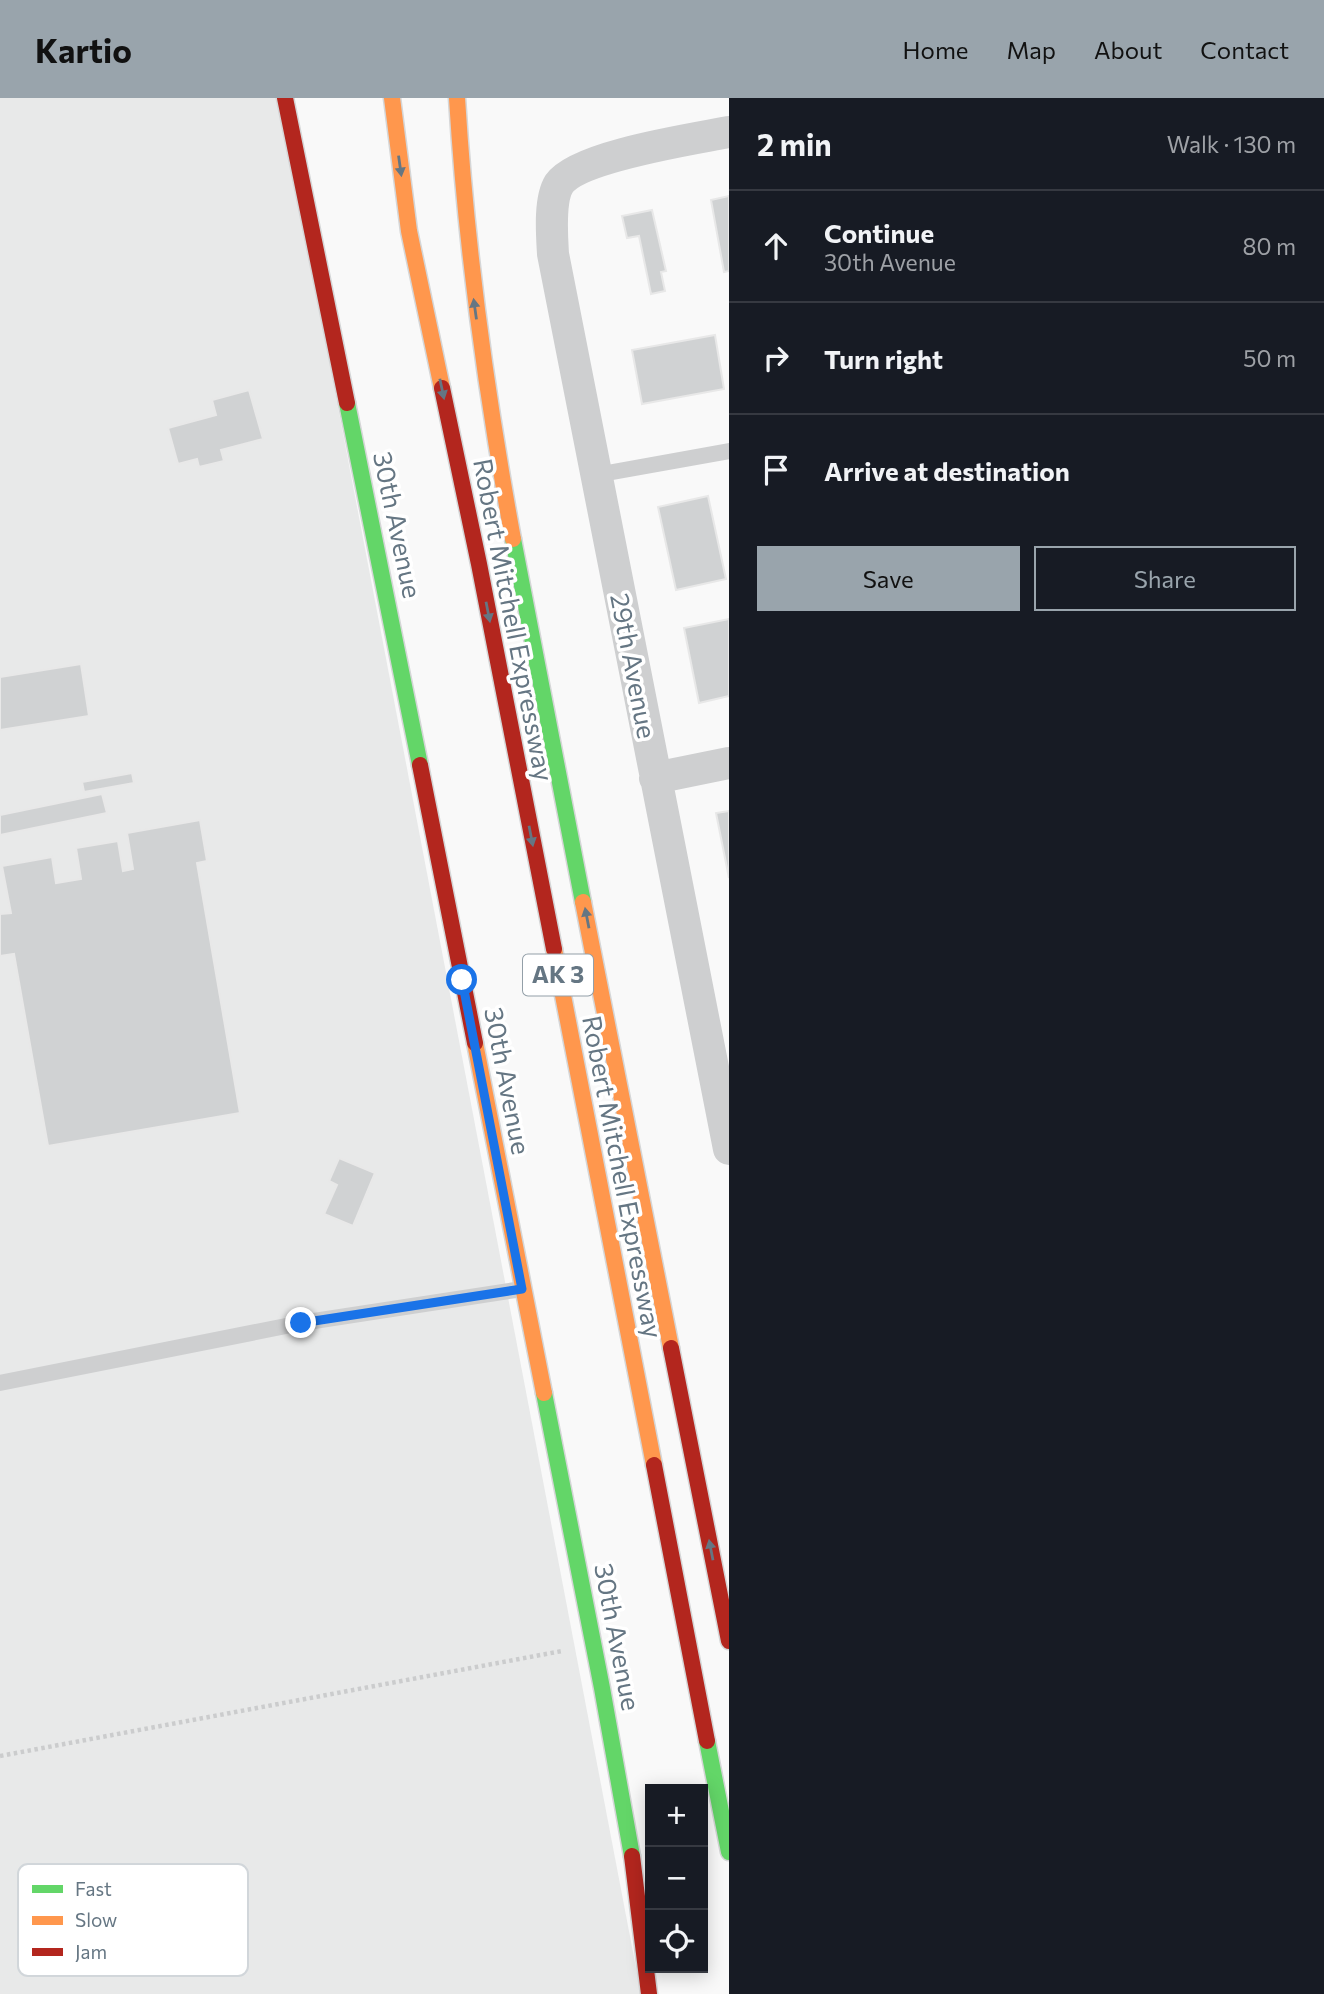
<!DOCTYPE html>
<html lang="en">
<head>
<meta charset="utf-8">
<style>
  body { margin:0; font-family:Commissioner,sans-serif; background:#242831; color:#f1f3f6 }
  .controls { position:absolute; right:21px; bottom:21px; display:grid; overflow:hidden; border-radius:0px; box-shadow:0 4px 18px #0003 }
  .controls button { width:63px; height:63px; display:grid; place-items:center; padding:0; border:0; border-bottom:2px solid #363941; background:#171b24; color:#f1f3f6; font:35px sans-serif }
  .stop { position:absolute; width:21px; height:21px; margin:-16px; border:5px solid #1a73e8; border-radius:50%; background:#fff }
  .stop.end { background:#1a73e8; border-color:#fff; box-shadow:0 2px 7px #0008 }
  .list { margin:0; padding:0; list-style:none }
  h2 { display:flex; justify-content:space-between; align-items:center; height:91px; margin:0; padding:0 28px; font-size:30px }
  h2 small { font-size:23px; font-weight:400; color:#9ea1a6 }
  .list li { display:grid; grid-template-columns:46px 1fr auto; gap:21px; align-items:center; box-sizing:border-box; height:112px; padding:0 28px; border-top:2px solid #363941 }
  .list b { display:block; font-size:26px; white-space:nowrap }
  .list p { margin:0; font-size:23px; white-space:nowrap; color:#9ea1a6 }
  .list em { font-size:23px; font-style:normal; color:#9ea1a6 }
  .actions { display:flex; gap:14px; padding:21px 28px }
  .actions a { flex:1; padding:16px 0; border:2px solid #99a4ac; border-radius:0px; text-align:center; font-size:24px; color:#99a4ac }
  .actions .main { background:#99a4ac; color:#111 }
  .icon { flex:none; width:38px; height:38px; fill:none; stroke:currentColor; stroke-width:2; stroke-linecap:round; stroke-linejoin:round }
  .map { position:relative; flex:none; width:729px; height:1896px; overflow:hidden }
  header { display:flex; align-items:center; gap:42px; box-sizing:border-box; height:98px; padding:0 35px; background:#99a4ac; color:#111 }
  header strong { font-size:33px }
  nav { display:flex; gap:38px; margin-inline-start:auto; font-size:24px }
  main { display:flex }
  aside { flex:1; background:#171b24 }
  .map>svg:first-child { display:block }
  .built { fill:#e8e9e9 }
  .building { fill:#d0d2d3; stroke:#e8e8e8; stroke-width:2 }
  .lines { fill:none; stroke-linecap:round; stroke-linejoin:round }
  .fast-casing { stroke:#d5d6d7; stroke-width:19 }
  .slow-casing { stroke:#d5d6d7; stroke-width:19 }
  .jam-casing { stroke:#d5d6d7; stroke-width:19 }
  .path { stroke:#cbcccd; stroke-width:4.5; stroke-dasharray:3.5 3.5; stroke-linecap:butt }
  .lane { stroke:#cecfd0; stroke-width:16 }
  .street { stroke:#cecfd0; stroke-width:32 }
  .fast { stroke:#63d668; stroke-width:16 }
  .slow { stroke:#ff974d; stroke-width:16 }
  .jam { stroke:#b3261e; stroke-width:16 }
  .oneway { fill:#657683 }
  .route { stroke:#1a73e8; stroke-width:9 }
  .labels { text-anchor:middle; stroke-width:7; stroke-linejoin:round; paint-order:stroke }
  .shield { fill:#fff; stroke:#939fa8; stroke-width:2 }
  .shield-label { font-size:24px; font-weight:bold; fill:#657683 }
  .street-label { font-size:26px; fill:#657683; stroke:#fff }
  .key { fill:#fff; stroke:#d1d6da; stroke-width:2 }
  .key-label { font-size:19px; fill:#657683 }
</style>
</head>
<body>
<header>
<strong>Kartio</strong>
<nav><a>Home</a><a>Map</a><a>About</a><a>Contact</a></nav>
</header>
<main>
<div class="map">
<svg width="729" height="1896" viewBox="0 0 729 1896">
  <rect width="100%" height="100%" fill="#f9f9f9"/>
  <!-- built -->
  <path class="built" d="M0,0H279L641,1896H0Z"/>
  <!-- building -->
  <path class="building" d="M729,98V173L724,174L711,102Z
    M652,112L666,173L661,174L665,193L651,196L639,138L627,140L622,118Z
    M715,237L724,291L642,306L632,252Z
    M249,292L263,341L221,352L224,363L199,369L197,361L178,366L168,330L216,317L212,302Z
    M708,398L726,481L676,492L658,409Z
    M729,521V598L699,605L684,530Z
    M81,566L89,618L0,632V579Z
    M132,675L134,685L84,694L82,684Z
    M102,696L107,715L0,737V717Z
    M729,713V780L716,715Z
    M200,722L207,763L197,765L240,1015L48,1048L14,856L0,858V816L11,815L2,768L52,759L56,785L81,781L76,750L118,743L123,773L133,771L127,735Z
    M339,1060L375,1075L353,1128L324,1116L337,1087L329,1083Z"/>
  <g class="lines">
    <!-- fast casing -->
    <g class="fast-casing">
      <path id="fast" d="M347,305L420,667
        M513,441L583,804
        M544,1295L602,1590L632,1758
        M707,1643L729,1754"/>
    </g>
    <!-- slow casing -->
    <g class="slow-casing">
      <path id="slow" d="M392,0L409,133L442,290
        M457,0C466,149 486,295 513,441
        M583,804L671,1250
        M554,851L654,1367
        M475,945L544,1295"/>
    </g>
    <!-- jam casing -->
    <g class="jam-casing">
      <path id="jam" d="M285,0L347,305
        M442,290L479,466L554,851
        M420,667L475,945
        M671,1250L729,1543
        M654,1367L707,1643
        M632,1758L649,1896"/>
    </g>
    <!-- path -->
    <path class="path" d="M0,1658L562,1553"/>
    <!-- lane -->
    <path class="lane" d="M596,377L729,353
      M0,1285L301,1225L522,1191"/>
    <!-- street -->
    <path class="street" d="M729,34C694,41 578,58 559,86C549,102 552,138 553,156L729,1051
      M655,680L729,665"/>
    <!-- fast -->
    <use href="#fast" class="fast"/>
    <!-- slow -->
    <use href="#slow" class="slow"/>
    <!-- jam -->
    <use href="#jam" class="jam"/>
  </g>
  <!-- one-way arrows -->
  <defs><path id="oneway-solid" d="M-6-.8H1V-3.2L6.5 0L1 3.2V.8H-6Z" transform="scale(1.75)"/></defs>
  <g class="oneway">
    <use href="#oneway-solid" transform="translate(400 68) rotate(82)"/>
    <use href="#oneway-solid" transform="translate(475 211) rotate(-98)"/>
    <use href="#oneway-solid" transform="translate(442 291) rotate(78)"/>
    <use href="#oneway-solid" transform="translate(488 514) rotate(79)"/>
    <use href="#oneway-solid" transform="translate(531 738) rotate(79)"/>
    <use href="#oneway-solid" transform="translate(587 820) rotate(-101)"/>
    <use href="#oneway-solid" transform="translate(711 1452) rotate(-101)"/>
  </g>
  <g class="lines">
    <!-- route -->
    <path class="route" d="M301,1225L522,1191L462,882"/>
  </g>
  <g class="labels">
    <!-- shield labels -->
    <rect class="shield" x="523" y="856.5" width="70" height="41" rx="5"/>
    <g class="shield-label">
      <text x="558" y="885">AK 3</text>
    </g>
    <!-- street labels -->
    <g class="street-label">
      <text transform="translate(397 427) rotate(78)" y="9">30th Avenue</text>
      <text transform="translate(513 522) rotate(79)" y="9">Robert Mitchell Expressway</text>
      <text transform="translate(633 568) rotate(79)" y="9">29th Avenue</text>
      <text transform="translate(507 983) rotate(79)" y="9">30th Avenue</text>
      <text transform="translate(622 1079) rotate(79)" y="9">Robert Mitchell Expressway</text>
      <text transform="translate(617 1539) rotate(79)" y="9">30th Avenue</text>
    </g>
  </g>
  <!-- legend -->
  <rect x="18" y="1766" width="230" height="112" rx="10" class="key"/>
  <rect x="32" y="1787" width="31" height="8" fill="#63d668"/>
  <rect x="32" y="1818" width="31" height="9" fill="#ff974d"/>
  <rect x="32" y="1850" width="31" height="8" fill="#b3261e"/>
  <g class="key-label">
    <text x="75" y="1798">Fast</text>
    <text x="75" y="1829">Slow</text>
    <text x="75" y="1861">Jam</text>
  </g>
</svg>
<div class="controls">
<button>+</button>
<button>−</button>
<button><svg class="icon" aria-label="locate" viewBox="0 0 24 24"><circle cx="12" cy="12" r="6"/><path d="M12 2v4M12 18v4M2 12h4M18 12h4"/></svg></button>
</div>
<div class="stop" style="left:462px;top:882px"></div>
<div class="stop end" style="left:301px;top:1225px"></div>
</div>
<aside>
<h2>2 min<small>Walk · 130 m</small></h2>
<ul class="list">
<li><svg class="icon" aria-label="ahead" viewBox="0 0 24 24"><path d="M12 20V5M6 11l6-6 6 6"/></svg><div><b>Continue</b><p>30th Avenue</p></div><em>80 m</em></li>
<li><svg class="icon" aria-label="right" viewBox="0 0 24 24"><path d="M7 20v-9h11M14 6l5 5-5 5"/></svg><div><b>Turn right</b></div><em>50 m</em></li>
<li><svg class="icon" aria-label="arrive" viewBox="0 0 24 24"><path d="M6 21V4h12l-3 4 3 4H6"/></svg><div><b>Arrive at destination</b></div></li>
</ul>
<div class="actions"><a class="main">Save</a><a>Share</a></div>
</aside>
</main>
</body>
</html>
